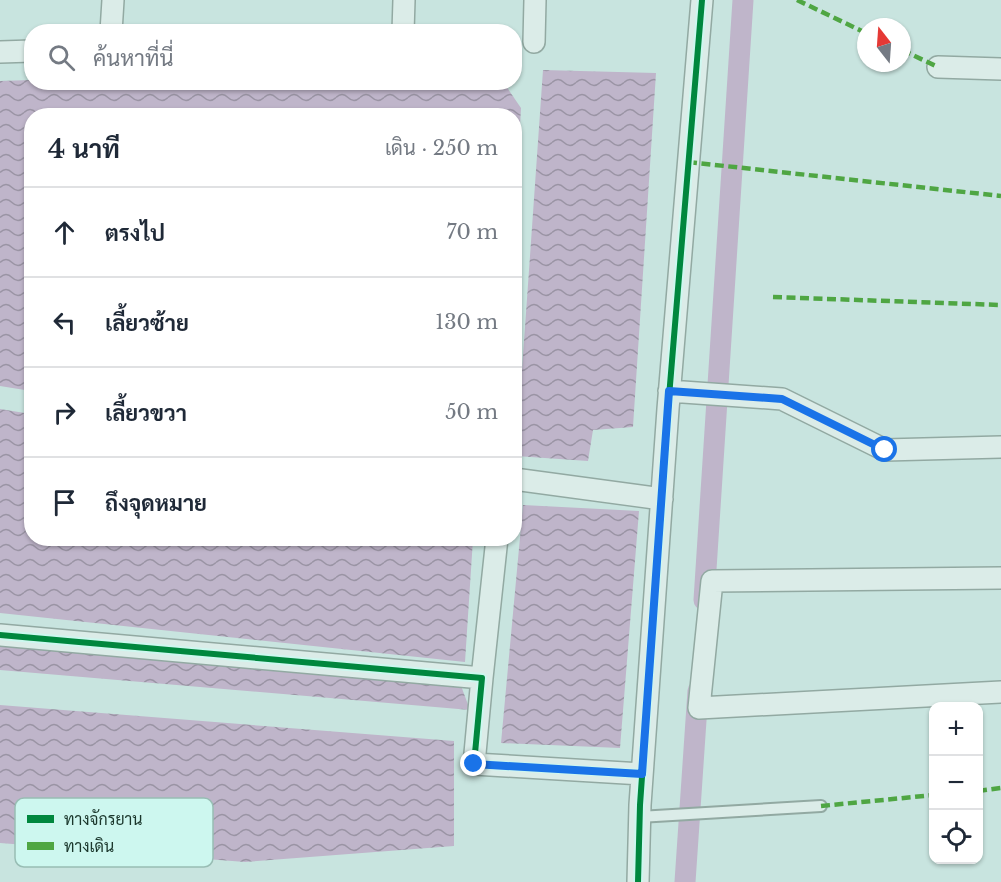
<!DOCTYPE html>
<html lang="th">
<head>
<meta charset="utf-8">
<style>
  body { margin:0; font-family:"Libre Baskerville",Sarabun,serif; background:#f6f6f7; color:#1f2937 }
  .controls { position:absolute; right:18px; bottom:18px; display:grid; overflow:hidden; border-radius:12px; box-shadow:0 2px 4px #0004 }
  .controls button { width:54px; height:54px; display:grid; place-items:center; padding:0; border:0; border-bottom:2px solid #e0e1e3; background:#fff; color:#1f2937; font:30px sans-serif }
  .compass { position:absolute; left:857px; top:18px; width:54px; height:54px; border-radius:50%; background:#fff; box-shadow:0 2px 4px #0004; rotate:343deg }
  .stop { position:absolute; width:18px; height:18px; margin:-14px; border:4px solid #1a73e8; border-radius:50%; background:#fff }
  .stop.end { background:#1a73e8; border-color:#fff; box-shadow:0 2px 6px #0008 }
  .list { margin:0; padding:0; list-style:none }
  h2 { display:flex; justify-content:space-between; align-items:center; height:78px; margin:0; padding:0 24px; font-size:26px }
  h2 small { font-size:20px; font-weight:400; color:#747a83 }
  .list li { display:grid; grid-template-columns:39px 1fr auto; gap:18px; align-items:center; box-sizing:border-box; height:90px; padding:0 24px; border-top:2px solid #e0e1e3 }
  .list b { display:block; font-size:22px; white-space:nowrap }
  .list em { font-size:20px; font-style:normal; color:#747a83 }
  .icon { flex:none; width:33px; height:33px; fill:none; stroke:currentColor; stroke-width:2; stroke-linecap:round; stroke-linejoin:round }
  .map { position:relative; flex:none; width:1001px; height:882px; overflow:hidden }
  .search { position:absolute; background:#fff; box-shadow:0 2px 4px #0004; left:24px; top:24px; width:498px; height:66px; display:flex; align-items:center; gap:15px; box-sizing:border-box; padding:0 21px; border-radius:24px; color:#747a83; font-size:22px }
  .panel { position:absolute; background:#fff; box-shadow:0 2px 4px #0004; left:24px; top:108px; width:498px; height:438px; border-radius:24px }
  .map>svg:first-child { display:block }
  .water { fill:url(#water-waves) }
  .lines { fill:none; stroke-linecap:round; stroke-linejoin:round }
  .canal { stroke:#bfb5ca; stroke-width:21 }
  .lane-casing { stroke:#92a9a2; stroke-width:14 }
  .street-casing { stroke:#92a9a2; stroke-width:24 }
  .lane { stroke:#dbece8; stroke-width:10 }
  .street { stroke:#dbece8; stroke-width:21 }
  .quiet { stroke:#4fa643; stroke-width:4.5; stroke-dasharray:9 4.5; stroke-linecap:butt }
  .cycleway-casing { stroke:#cdf7ef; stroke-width:10 }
  .cycleway { stroke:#00873e; stroke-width:6 }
  .route { stroke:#1a73e8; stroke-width:8 }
  .key { fill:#cdf7ef; stroke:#98bdb4; stroke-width:1.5 }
  .key-label { font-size:16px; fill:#1b372c }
</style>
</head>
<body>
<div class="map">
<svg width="1001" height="882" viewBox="0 0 1001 882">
  <defs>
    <pattern id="water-waves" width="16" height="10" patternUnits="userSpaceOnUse" patternTransform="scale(1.5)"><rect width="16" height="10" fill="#bfb5ca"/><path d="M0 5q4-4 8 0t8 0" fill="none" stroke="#9a94a4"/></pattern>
  </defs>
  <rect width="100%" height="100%" fill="#c8e4df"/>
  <!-- water -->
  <path class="water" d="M543,70L656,73L633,427L593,430L588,461L516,456Z
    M31,80L32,82L504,83L521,108L515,221L514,116H32L31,391L0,386V81Z
    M0,409L31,414L32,538L473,539L465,662L0,613Z
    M523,505L639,511L620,748L501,743Z
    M0,645L460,683L470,710L0,670Z
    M0,705L454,741V846L245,862L0,843Z"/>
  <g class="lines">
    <!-- canal -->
    <path class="canal" d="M704,600L743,0
      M685,882L698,691"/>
    <!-- lane casing -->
    <g class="lane-casing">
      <path id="lane" d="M639,817L821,806"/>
    </g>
    <!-- street casing -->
    <g class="street-casing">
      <path id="street" d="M111,32L113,0
        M403,32L404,0
        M534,42L535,0
        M0,52L32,51
        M938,67L1001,69
        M669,391L782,399L885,450L1001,447
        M514,479L662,499
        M1001,578L712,581L699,708L1001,692
        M0,635L482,678L474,764L642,774
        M482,678L497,538
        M638,882L640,805L668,409L702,0"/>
    </g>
    <!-- lane -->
    <use href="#lane" class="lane"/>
    <!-- street -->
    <use href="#street" class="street"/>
    <!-- quiet -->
    <path class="quiet" d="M797,0L866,33
      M902,50L938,67
      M688,162L1001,196
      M773,297L1001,305
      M978,791L1001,788
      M821,806L934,795"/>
    <!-- cycleway casing -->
    <g class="cycleway-casing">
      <path id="cycleway" d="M0,635L482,678L474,764L642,774
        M638,882L640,805L668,409L702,0"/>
    </g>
    <!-- cycleway -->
    <use href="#cycleway" class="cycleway"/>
  </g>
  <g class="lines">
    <!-- route -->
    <path class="route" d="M474,764L642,774L669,391L782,399L885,450"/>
  </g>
  <!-- legend -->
  <rect x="15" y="798" width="198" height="69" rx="9" class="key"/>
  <rect x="27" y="815" width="27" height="8" fill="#00873e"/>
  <rect x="27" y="842" width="27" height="8" fill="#4fa643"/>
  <g class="key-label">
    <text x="64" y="825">ทางจักรยาน</text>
    <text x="64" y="852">ทางเดิน</text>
  </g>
</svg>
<div class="controls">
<button>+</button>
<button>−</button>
<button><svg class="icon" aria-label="locate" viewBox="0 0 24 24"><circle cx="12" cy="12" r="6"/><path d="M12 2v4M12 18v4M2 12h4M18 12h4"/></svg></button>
</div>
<svg class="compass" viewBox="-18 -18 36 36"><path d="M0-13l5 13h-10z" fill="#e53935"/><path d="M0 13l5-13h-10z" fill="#747a83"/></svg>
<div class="stop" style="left:885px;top:450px"></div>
<div class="stop end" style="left:474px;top:764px"></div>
<div class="search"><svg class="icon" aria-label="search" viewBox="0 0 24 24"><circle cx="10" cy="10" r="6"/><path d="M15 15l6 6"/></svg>ค้นหาที่นี่</div>
<section class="panel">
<h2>4 นาที<small>เดิน · 250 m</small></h2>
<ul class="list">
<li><svg class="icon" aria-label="ahead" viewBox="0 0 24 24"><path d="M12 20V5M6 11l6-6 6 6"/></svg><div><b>ตรงไป</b></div><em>70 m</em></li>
<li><svg class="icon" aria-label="left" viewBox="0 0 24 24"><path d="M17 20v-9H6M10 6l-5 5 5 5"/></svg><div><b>เลี้ยวซ้าย</b></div><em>130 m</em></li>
<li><svg class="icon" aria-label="right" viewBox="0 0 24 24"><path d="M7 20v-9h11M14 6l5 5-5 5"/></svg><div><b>เลี้ยวขวา</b></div><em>50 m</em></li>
<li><svg class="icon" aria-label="arrive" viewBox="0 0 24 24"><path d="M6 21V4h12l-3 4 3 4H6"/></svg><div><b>ถึงจุดหมาย</b></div></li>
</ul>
</section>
</div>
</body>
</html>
